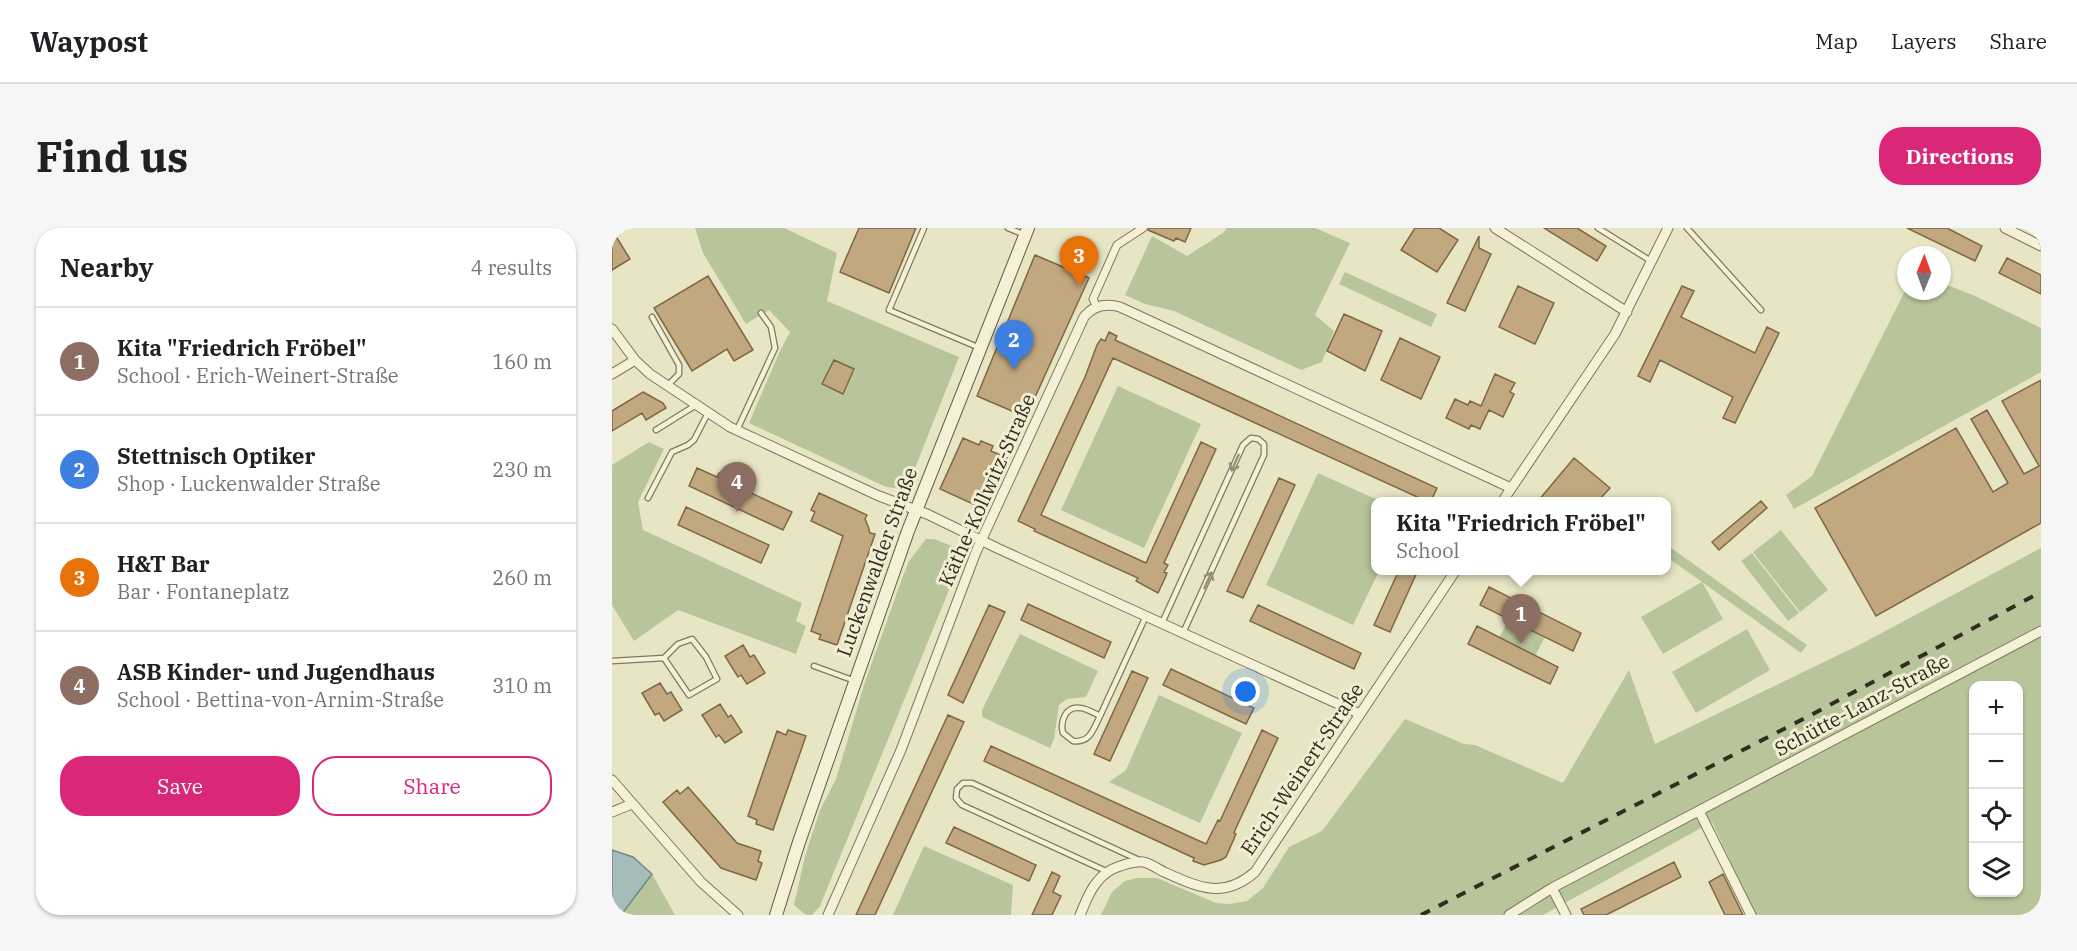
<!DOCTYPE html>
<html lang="en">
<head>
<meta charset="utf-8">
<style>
  body { margin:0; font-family:"IBM Plex Serif",serif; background:#f6f6f6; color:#202124 }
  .controls { position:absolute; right:18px; bottom:18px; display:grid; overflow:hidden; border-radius:12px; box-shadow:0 2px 4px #0004 }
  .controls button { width:54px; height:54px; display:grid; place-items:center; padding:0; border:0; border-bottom:2px solid #e0e0e0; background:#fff; color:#202124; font:30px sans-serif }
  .compass { position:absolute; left:1285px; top:18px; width:54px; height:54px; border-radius:50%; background:#fff; box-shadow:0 2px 4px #0004; rotate:1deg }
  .you { position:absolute; left:634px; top:464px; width:21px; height:21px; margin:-15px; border:4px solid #fff; border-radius:50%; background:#1a73e8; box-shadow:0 0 0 9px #1a73e833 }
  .badge { display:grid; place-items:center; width:39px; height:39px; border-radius:50%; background:#db2777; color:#fff; font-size:20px; font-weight:700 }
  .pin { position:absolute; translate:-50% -50px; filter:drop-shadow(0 2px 3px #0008) }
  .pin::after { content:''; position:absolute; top:32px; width:21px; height:18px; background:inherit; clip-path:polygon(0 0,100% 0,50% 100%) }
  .popup { position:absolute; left:759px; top:269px; width:300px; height:78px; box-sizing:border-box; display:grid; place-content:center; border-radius:12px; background:#fff; filter:drop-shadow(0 2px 4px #0005); font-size:20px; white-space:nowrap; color:#757577 }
  .popup b { font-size:22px; color:#202124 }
  .popup::after { content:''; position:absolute; left:50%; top:100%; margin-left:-12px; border:12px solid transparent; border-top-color:#fff }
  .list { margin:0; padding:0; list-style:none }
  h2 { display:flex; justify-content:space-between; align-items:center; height:78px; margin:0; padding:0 24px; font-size:26px }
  h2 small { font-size:20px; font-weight:400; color:#757577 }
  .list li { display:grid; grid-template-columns:39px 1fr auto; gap:18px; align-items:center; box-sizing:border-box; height:108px; padding:0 24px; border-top:2px solid #e0e0e0 }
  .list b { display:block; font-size:22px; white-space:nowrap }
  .list p { margin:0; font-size:20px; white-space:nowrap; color:#757577 }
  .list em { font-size:20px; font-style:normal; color:#757577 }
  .actions { display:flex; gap:12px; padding:18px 24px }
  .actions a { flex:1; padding:14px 0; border:2px solid #db2777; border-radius:24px; text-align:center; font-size:21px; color:#db2777 }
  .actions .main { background:#db2777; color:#fff }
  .icon { flex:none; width:33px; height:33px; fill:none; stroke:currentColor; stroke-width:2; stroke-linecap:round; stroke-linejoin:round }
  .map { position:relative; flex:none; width:1429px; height:687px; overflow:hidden; border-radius:24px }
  header { display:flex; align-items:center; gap:36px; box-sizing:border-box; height:84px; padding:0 30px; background:#fff; border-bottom:2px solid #e0e0e0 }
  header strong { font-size:28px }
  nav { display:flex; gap:33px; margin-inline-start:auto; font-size:21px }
  .intro { display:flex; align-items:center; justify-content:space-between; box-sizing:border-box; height:144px; padding:0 36px }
  h1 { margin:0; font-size:42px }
  .button { padding:15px 27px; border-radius:24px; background:#db2777; color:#fff; font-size:21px; font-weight:700 }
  main { display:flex; gap:36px; padding:0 36px }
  aside { flex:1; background:#fff; border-radius:24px; box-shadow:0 2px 4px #0004 }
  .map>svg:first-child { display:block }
  .green { fill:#b8c59a; fill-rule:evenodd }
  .water { fill:#a6bcba; stroke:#6e8988; stroke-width:1.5 }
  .building { fill:#c2a87f; stroke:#7e6746; stroke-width:1.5 }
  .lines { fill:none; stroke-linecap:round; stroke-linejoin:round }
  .service-casing { stroke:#81775d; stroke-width:7 }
  .pedestrian-casing { stroke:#81775d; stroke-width:9 }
  .minor-casing { stroke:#81775d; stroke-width:11 }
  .secondary-casing { stroke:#635840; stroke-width:14 }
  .service { stroke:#f4f1d7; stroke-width:4.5 }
  .pedestrian { stroke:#f4f1d7; stroke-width:7 }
  .minor { stroke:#f4f1d7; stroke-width:9 }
  .secondary { stroke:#f4f1d7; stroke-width:12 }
  .rail { stroke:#332d1f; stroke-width:4; stroke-dasharray:10 10; stroke-linecap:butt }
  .oneway { stroke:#948f7b }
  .labels { text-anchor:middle; stroke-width:6; stroke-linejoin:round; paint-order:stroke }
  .street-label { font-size:20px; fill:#332d1f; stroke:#f1eed4 }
</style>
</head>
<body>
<header>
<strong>Waypost</strong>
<nav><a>Map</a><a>Layers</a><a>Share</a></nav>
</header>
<div class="intro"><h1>Find us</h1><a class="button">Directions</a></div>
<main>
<aside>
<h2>Nearby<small>4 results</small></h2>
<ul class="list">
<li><span class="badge" style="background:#8d6e63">1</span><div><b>Kita &quot;Friedrich Fröbel&quot;</b><p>School · Erich-Weinert-Straße</p></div><em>160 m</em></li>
<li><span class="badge" style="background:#3f7fe0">2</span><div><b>Stettnisch Optiker</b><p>Shop · Luckenwalder Straße</p></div><em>230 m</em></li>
<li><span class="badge" style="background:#e8710a">3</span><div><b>H&amp;T Bar</b><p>Bar · Fontaneplatz</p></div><em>260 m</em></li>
<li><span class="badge" style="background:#8d6e63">4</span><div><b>ASB Kinder- und Jugendhaus</b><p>School · Bettina-von-Arnim-Straße</p></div><em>310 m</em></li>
</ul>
<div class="actions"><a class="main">Save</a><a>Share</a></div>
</aside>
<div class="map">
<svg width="1429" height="687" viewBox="0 0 1429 687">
  <rect width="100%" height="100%" fill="#e8e5c5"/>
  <!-- green -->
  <path class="green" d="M83,0H172L225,25L215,73L347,129L298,253L285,260L274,259L137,195L168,123L178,104L157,82L134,96L91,25Z
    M615,0H703L738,15L703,87L722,103L710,134L689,142L562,83L533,76L513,67L540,8L575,28L611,5Z
    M733,44L825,86L819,99L727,56Z
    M1330,55L1361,67L1429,100V144L1182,281L1174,267L1200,248L1294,61V63H1330Z
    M506,158L589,196L532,320L449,282Z
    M37,214L52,221L26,274L31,302L190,375L184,393L194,398L184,426L66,382L22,413L0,377V237Z
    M706,245L768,273L764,274V342L767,343L741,397L654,357Z
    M1169,302L1216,362L1188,384L1141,324Z
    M314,311H322L345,320L346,340L208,678L200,687H194L182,677L193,628L208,582L224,551L252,457L291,348L297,333Z
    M1055,317L1195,417L1189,425L1055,329Z
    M1429,320V687H1144L1100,594L931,687H489L500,664L513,653L525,650H545L604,675L618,676L635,673L651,660L677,619L710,603L793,491L852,516L863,517L951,555L1017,442L1043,516L1247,417ZM1362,458H1406V664H1362Z
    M1140,325L1187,385L1176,393L1129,333Z
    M1090,354L1111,391L1051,426L1029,389Z
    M897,391L933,409L923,428L887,410Z
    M1135,401L1158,442L1084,485L1060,444Z
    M408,406L486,443L474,469L455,471L447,477L442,511L438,520L370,489V482Z
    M547,467L630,505L588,595L497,554L514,542Z
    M312,618L401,657L399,687H281Z
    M40,646L63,687H9Z"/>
  <!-- water -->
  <path class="water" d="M0,622L21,629L40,646L9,687H0Z"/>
  <!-- building -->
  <path class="building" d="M247,0H304L277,65L228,44Z
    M537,0H579L573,14L564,10L562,13L536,2Z
    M803,0H827L846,12L825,44L789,22Z
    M932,0H965L994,18L985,33Z
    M1295,0H1335L1370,18L1363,33Z
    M0,2L18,31L0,42Z
    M867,8V20L879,26L853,83L835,75Z
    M423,27L477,50L414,189L365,168Z
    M1395,30L1429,47V66L1387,45Z
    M96,48L141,122L122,133L115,121L80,143L42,80Z
    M906,58L942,75L923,116L887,99Z
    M1070,58L1082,63L1069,89L1143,125L1155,99L1167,105L1123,195L1111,190L1121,169L1048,132L1038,154L1026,148Z
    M732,86L770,103L753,143L715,123Z
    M497,104L505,108L503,112L825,260L819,273H814L501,130L429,287L534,335L589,214L604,221L552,335L556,337L552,344L555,345L553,350L546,365L524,353L526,350L422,303L423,301L406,293L473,149L485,117L489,111L493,113Z
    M788,110L828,129L809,171L769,152Z
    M222,132L242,141L231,166L210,156Z
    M883,146L903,155L898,164L902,166L891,189L877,182L868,201L859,197L857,201L834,190L843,171L856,177L858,173L869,178Z
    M1429,152V295L1264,388L1203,280L1344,200L1381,264L1396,255L1359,191L1375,182L1412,246L1427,238L1390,173Z
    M31,164L51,175L54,180L34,192L30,185L0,203V183Z
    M351,210L367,217L369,213L381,218L379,223L395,230L372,281L328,261Z
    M962,230L998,260L986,273H926Z
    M85,240L105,249L107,245L115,249L113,253L180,284L171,302L77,258Z
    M667,250L683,257L631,370L615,363Z
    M207,265L255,287L253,291L256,298L258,305L263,306L225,417L207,411L209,407L199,403L231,308L199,293L203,284L199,282Z
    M1149,273L1155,280L1107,322L1100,314Z
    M74,279L157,317L149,335L66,297Z
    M787,342H806L778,404L762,397Z
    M877,359L969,405L961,423L868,377Z
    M416,376L499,414L492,430L409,392Z
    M377,377L393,384L351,475L336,467Z
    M646,377L749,425L742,441L638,393Z
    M865,398L946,439L938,456L856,416Z
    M131,417L138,429L142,427L153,445L135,456L129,447L126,449L113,428Z
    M559,441L642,480L634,496L551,457Z
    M520,443L536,450L498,533L482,526Z
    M48,455L55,466L59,464L70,482L52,493L47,485L43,487L30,465Z
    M108,476L116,489L119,487L130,504L113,515L107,507L104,509L90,487Z
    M336,487L352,494L263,687H244Z
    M176,502L194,508L161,602L144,596L145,592L136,588L165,503L174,507Z
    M650,502L666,510L624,600L622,605L624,606L614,629L609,632L592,637L581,633L582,630L372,533L379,518L594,616L606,592L608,593Z
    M76,559L125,615L149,623L146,633L150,635L144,652L109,640L51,574L65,562L68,566Z
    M342,599L424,637L417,653L334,615Z
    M1062,634L1069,649L994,687H972L969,681Z
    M440,644L448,648L441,664L449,668L440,687H420Z
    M1111,646L1131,687H1113L1097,654Z"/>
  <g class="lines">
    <!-- service casing -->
    <g class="service-casing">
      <path id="service" d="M312,0L277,82L368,120
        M396,0L413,7
        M986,0L1039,33
        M1075,0L1149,82
        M40,89L67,137V146L55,158
        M44,202L84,177
        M125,202L163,120L159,99L149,85
        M36,270L60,224L76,217L82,212L96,185
        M550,395L631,217L639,210L646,211L652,216V227L571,405
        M0,433L52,430L66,416L80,411L94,429L105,451L77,467L52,430
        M202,438L243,453
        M488,488C481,502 478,515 461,513L451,505C448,494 453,478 468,480C474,480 482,485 488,488L534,388
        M496,644L350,577L344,570L345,561L351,555H360L527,632"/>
    </g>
    <!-- pedestrian casing -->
    <g class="pedestrian-casing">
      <path id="pedestrian" d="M485,79L481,71L505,17L531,0"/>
    </g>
    <!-- minor casing -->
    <g class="minor-casing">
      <path id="minor" d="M883,0L1015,84
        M1393,0L1429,18
        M0,101L23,132L38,146L118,199L267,268L315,286L385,320L748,486
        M0,146L23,132
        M890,274L1003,106L1056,0
        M0,552L89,654L126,687
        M1087,583L1139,687
        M0,584L20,576
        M940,660L954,687
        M216,687L289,522L364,324L472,89C481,78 493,75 508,79L899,260
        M468,687C473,676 477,663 485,654C491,646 499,641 508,638C515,636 524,633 531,634C538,635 546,641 552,644C586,659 611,672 643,644L844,342
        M897,687L940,660L1429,403"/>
    </g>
    <!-- secondary casing -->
    <g class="secondary-casing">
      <path id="secondary" d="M164,687L187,614L296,303L416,0"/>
    </g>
    <!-- service -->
    <use href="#service" class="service"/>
    <!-- pedestrian -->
    <use href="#pedestrian" class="pedestrian"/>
    <!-- minor -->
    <use href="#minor" class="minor"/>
    <!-- secondary -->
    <use href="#secondary" class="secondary"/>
    <!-- rail -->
    <path class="rail" d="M809,687L1199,487L1429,364"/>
  </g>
  <!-- one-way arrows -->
  <defs><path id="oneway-shaft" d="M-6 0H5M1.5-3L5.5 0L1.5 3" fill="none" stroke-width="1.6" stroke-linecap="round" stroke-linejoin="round" transform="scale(1.5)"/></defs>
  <g class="oneway">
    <use href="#oneway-shaft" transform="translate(623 235) rotate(114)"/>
    <use href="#oneway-shaft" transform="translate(596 352) rotate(-66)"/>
  </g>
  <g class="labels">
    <!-- street labels -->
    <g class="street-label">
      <text transform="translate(375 262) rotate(-66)" y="7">Käthe-Kollwitz-Straße</text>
      <text transform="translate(265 334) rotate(-70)" y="7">Luckenwalder Straße</text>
      <text transform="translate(1250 477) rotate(-28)" y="7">Schütte-Lanz-Straße</text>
      <text transform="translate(690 541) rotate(-56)" y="7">Erich-Weinert-Straße</text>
    </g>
  </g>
</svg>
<div class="controls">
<button>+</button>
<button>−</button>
<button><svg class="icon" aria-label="locate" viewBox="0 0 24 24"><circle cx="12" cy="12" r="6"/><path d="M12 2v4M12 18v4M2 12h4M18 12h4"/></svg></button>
<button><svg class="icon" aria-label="layers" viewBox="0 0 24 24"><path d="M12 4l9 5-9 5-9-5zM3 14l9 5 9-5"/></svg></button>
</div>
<svg class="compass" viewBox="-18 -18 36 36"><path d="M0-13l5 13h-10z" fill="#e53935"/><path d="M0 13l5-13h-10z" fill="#757577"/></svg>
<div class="you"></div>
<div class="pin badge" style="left:909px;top:416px;background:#8d6e63">1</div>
<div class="popup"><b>Kita &quot;Friedrich Fröbel&quot;</b>School</div>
<div class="pin badge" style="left:402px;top:142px;background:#3f7fe0">2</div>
<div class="pin badge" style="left:467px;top:58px;background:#e8710a">3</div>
<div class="pin badge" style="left:125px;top:284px;background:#8d6e63">4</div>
</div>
</main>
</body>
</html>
